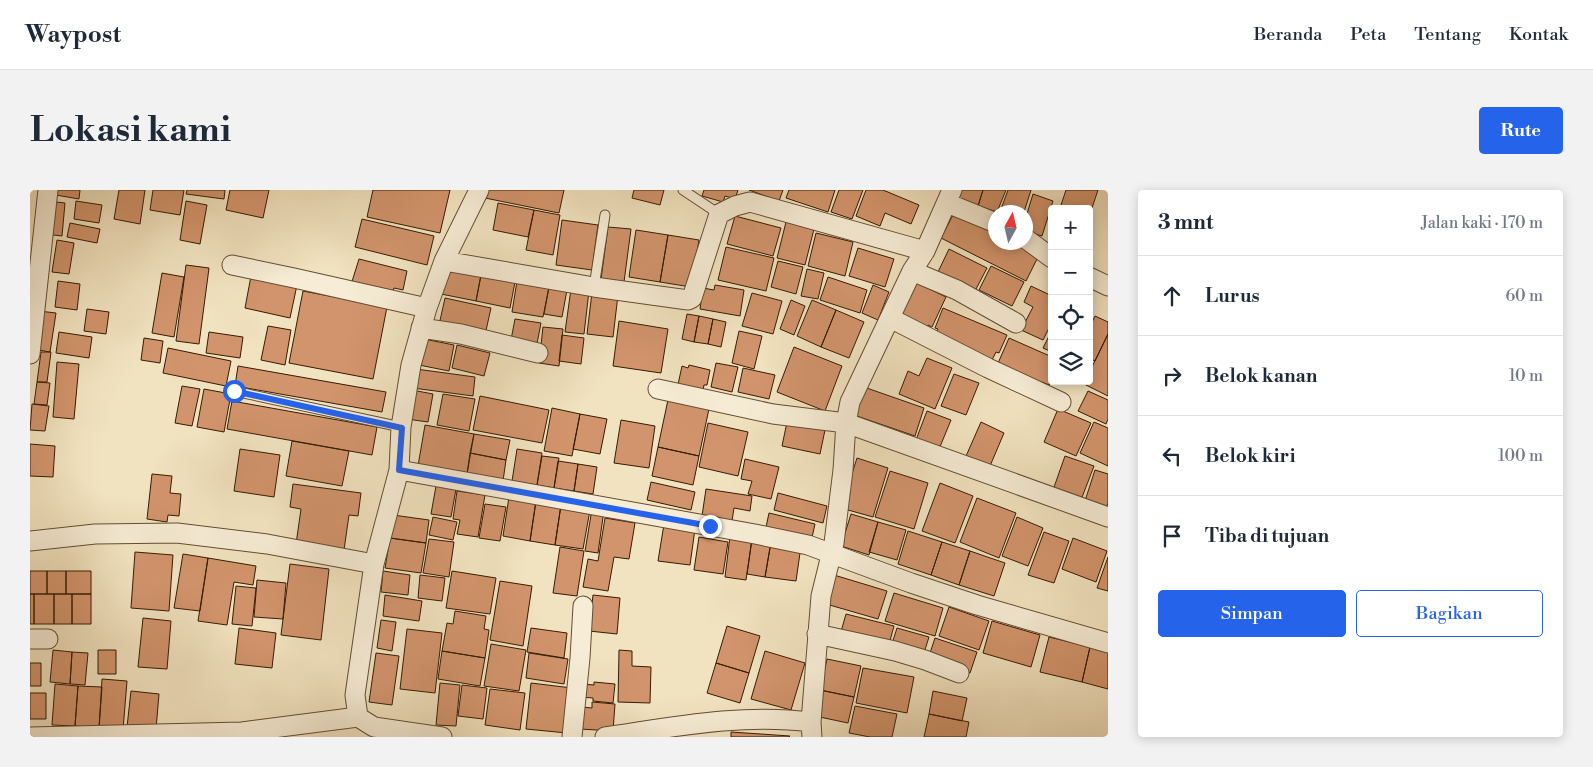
<!DOCTYPE html>
<html lang="id">
<head>
<meta charset="utf-8">
<style>
  body { margin:0; font-family:"Libre Bodoni",serif; background:#f2f2f3; color:#1f2937 }
  .controls { position:absolute; right:15px; top:15px; display:grid; overflow:hidden; border-radius:5px; box-shadow:0 2px 12px #0003 }
  .controls button { width:45px; height:45px; display:grid; place-items:center; padding:0; border:0; border-bottom:1px solid #e0e1e3; background:#fff; color:#1f2937; font:25px sans-serif }
  .compass { position:absolute; left:958px; top:15px; width:45px; height:45px; border-radius:50%; background:#fff; box-shadow:0 2px 12px #0003; rotate:8deg }
  .stop { position:absolute; width:15px; height:15px; margin:-11px; border:4px solid #2563eb; border-radius:50%; background:#fff }
  .stop.end { background:#2563eb; border-color:#fff; box-shadow:0 1px 5px #0008 }
  .list { margin:0; padding:0; list-style:none }
  h2 { display:flex; justify-content:space-between; align-items:center; height:65px; margin:0; padding:0 20px; font-size:21px }
  h2 small { font-size:16px; font-weight:400; color:#747a83 }
  .list li { display:grid; grid-template-columns:32px 1fr auto; gap:15px; align-items:center; box-sizing:border-box; height:80px; padding:0 20px; border-top:1px solid #e0e1e3 }
  .list b { display:block; font-size:19px; white-space:nowrap }
  .list em { font-size:16px; font-style:normal; color:#747a83 }
  .actions { display:flex; gap:10px; padding:15px 20px }
  .actions a { flex:1; padding:11px 0; border:1px solid #2563eb; border-radius:5px; text-align:center; font-size:18px; color:#2563eb }
  .actions .main { background:#2563eb; color:#fff }
  .icon { flex:none; width:28px; height:28px; fill:none; stroke:currentColor; stroke-width:2; stroke-linecap:round; stroke-linejoin:round }
  .map { position:relative; flex:none; width:1078px; height:547px; overflow:hidden; border-radius:5px }
  header { display:flex; align-items:center; gap:30px; box-sizing:border-box; height:70px; padding:0 25px; background:#fff; border-bottom:1px solid #e0e1e3 }
  header strong { font-size:24px }
  nav { display:flex; gap:28px; margin-inline-start:auto; font-size:18px }
  .intro { display:flex; align-items:center; justify-content:space-between; box-sizing:border-box; height:120px; padding:0 30px }
  h1 { margin:0; font-size:35px }
  .button { padding:12px 22px; border-radius:5px; background:#2563eb; color:#fff; font-size:18px; font-weight:700 }
  main { display:flex; gap:30px; padding:0 30px }
  aside { flex:1; background:#fff; border-radius:5px; box-shadow:0 2px 12px #0003 }
  .map>svg:first-child { display:block }
  .building { fill:#d2946c; stroke:#351b03 }
  .lines { fill:none; stroke-linecap:round; stroke-linejoin:round }
  .lane-casing { stroke:#644d32; stroke-width:11 }
  .street-casing { stroke:#644d32; stroke-width:21 }
  .lane { stroke:#f7edd6; stroke-width:9 }
  .street { stroke:#f7edd6; stroke-width:19 }
  .route { stroke:#2563eb; stroke-width:6 }
</style>
</head>
<body>
<header>
<strong>Waypost</strong>
<nav><a>Beranda</a><a>Peta</a><a>Tentang</a><a>Kontak</a></nav>
</header>
<div class="intro"><h1>Lokasi kami</h1><a class="button">Rute</a></div>
<main>
<div class="map">
<svg width="1078" height="547" viewBox="0 0 1078 547">
  <rect width="100%" height="100%" fill="#f2e3c0"/>
  <filter id="stains"><feTurbulence type="fractalNoise" baseFrequency=".004" numOctaves="4"/><feColorMatrix values="0 0 0 0 .2 0 0 0 0 .09 0 0 0 0 .02 0 0 0 .5 -.17"/></filter>
  <radialGradient id="worn" r=".72"><stop offset=".6" stop-color="#630" stop-opacity="0"/><stop offset="1" stop-color="#630" stop-opacity=".3"/></radialGradient>
  <!-- building -->
  <path class="building" d="M20,0H50L49,9L20,4Z
    M89,0H115L110,34L84,29Z
    M123,0H154L150,25L120,20Z
    M157,0H195L194,9L156,4Z
    M200,0H239L233,28L196,20Z
    M343,0H420L410,43L337,27Z
    M457,0H534L529,23L455,8Z
    M604,0H634L630,15L602,8Z
    M674,0H708L705,9L695,6L693,12L672,6Z
    M719,0H753L749,11Z
    M759,0H805L798,22L756,8Z
    M809,0H833L822,29L801,22Z
    M836,0H853L889,15L881,34L855,23L850,36L826,26Z
    M925,0H953L948,16L923,7Z
    M953,0H976L967,22L948,16Z
    M978,0H1001L994,22H970Z
    M1036,0H1068L1059,27V19L1030,18Z
    M1003,4L1023,11L1012,46L996,41V27Z
    M18,11L35,13L32,46L15,44Z
    M46,11L72,15L69,33L44,29Z
    M156,11L177,15L170,54L150,50Z
    M468,13L504,20L498,47L463,40Z
    M504,20L530,25L523,65L496,60Z
    M924,23L966,44V52H983L1009,65L996,91L911,48Z
    M705,26L751,38L743,66L697,54Z
    M332,29L404,46L397,75L325,57Z
    M532,30L568,35L562,80L526,75Z
    M756,32L784,39L775,75L747,68Z
    M40,33L70,39L67,53L37,47Z
    M578,37L601,39L594,92L571,89Z
    M606,40L638,45L630,92L599,87Z
    M786,43L823,52L815,86L778,76Z
    M638,45L669,50L661,97L630,92Z
    M27,50L44,53L39,84L22,82Z
    M696,57L744,68L736,101L688,90Z
    M828,58L864,69L855,97L819,86Z
    M919,59L957,78L945,101L908,82Z
    M329,69L377,81L373,100L364,98L361,108L320,98Z
    M748,71L773,77L766,104L741,97Z
    M156,75L179,78L169,154L146,151Z
    M961,76L994,92L982,116L949,100Z
    M416,78L451,85L446,111L411,104Z
    M777,79L794,83L788,109L771,106Z
    M132,83L154,87L144,147L122,143Z
    M451,85L485,92L480,118L446,111Z
    M221,86L267,95L260,128L215,118Z
    M798,87L837,100L830,123L790,110Z
    M28,91L50,94L47,120L25,117Z
    M487,91L519,97L513,127L482,122Z
    M885,92L916,107L902,137L898,135L895,141L866,127Z
    M685,95L714,100L710,126L670,119L673,98L684,100Z
    M843,95L859,102L848,130L832,123Z
    M1001,96L1022,106V132L1013,150L991,140L1003,117L994,112Z
    M519,97L537,100L532,127L514,124Z
    M541,99L559,101L554,144L535,142Z
    M273,101L357,117L343,189L259,173Z
    M562,102L588,105L583,147L557,144Z
    M722,103L752,111L743,144L712,136Z
    M415,108L461,118L455,145L409,135Z
    M761,110L775,116L764,145L750,139Z
    M782,110L806,120L791,157L767,146Z
    M913,118L977,145L969,163L966,162L962,170L905,145L908,139L905,138Z
    M57,119L79,122L76,144L54,141Z
    M806,120L834,132L819,168L791,157Z
    M9,121L26,123L20,162L3,159Z
    M657,124L669,126L664,152L652,149Z
    M669,126L683,129L678,154L664,152Z
    M1065,126L1078,132V144L1065,171L1059,168V138Z
    M485,129L511,133L506,159L480,155Z
    M683,129L696,132L691,157L678,154Z
    M589,131L638,139L631,183L583,176Z
    M238,136L261,140L255,175L231,170Z
    M513,137L533,139L529,176L509,173Z
    M1022,140V162L1013,158Z
    M709,141L732,146L724,179L702,173Z
    M29,142L62,147L59,168L26,163Z
    M179,142L213,147L210,168L176,163Z
    M1078,144V206L1054,194L1055,191H1059V183Z
    M532,145L554,148L551,174L529,171Z
    M114,148L133,151L130,173L111,170Z
    M979,148L1022,167V190L1019,195L1012,192L1009,199L965,180Z
    M394,149L424,155L419,181L389,175Z
    M427,155L460,163L454,186L422,178Z
    M764,157L812,176L795,221L747,202Z
    M138,158L201,171L196,196L133,183Z
    M11,162H21L17,192H7Z
    M897,168L922,178L905,219L869,204L878,181L889,186Z
    M27,172L49,174L44,229L23,227Z
    M686,173L708,177L702,202L681,197Z
    M659,175L680,180L677,195H674L672,205L647,199L652,176L658,178Z
    M208,176L356,202L352,222L205,196Z
    M713,178L745,185L739,209L708,202Z
    M386,179L445,187L443,206L383,198Z
    M924,184L949,193L936,225L911,216Z
    M7,192L20,193L17,215L4,214Z
    M152,196L170,199L162,236L145,233Z
    M831,196L894,218L885,246L821,224Z
    M174,199L201,204L194,242L167,237Z
    M382,200L403,204L398,232L377,229Z
    M1058,201L1078,210V229L1076,234L1048,221Z
    M413,204L445,209L439,241L407,235Z
    M639,205L680,214L669,266L628,257Z
    M450,206L519,220L512,253L443,240Z
    M202,211L347,237L342,265L197,239Z
    M2,214L19,216L15,241L0,240Z
    M522,218L550,224L542,266L514,261Z
    M1028,219L1061,233L1046,266L1014,252Z
    M897,221L921,230L907,264L884,255Z
    M550,224L577,229L570,264L543,259Z
    M591,230L625,236L619,278L584,273Z
    M757,232L795,240L790,264L752,256Z
    M951,232L974,243L957,283L933,273Z
    M1064,232L1078,238V276L1050,263Z
    M678,233L718,242L708,286L669,277Z
    M395,235L444,244L437,284L388,276Z
    M444,244L480,250L476,270L440,263Z
    M262,251L319,261L312,296L256,286Z
    M0,254L25,256L23,287L0,286Z
    M628,257L669,266L663,295L622,286Z
    M210,259L250,265L244,307L204,301Z
    M487,259L512,263L507,295L482,291Z
    M440,263L476,270L473,291L437,284Z
    M512,266L529,268L524,298L507,295Z
    M1035,266L1064,276L1051,310L1023,300Z
    M827,268L858,278L843,327L811,318Z
    M715,269L749,277L741,309L718,304L722,291L711,289Z
    M528,271L548,274L544,301L524,298Z
    M548,274L567,277L563,304L544,301Z
    M1065,280L1078,284V313L1074,324L1053,317Z
    M860,281L898,293L884,339L845,327Z
    M122,284L142,286L140,303L151,304L149,326L138,325L137,332L117,329Z
    M621,292L665,302L661,320L617,310Z
    M910,293L943,306L925,353L892,341Z
    M263,294L331,303L328,326L319,325L314,360L266,354L271,319L260,317Z
    M406,296L426,299L421,327L401,324Z
    M676,299L722,306L720,321L704,318L702,331L672,326Z
    M427,301L455,305L448,347L427,344L430,330L423,329Z
    M748,303L797,316L793,333L744,320Z
    M479,307L506,311L500,351L473,346Z
    M947,308L986,323L969,368L930,352Z
    M506,311L531,315L525,355L500,351Z
    M455,314L476,317L470,351L449,348Z
    M531,315L560,320L553,359L525,355Z
    M562,319L574,320L568,363L555,361Z
    M739,323L785,334L781,352L735,342Z
    M821,324L848,332L839,365L811,356Z
    M363,325L399,330L396,353L360,348Z
    M403,327L427,332L423,350L399,345Z
    M987,327L1013,338L998,376L972,366Z
    M575,328L605,333L599,369L584,367L578,401L553,397L558,369L568,371Z
    M848,332L876,340L867,370L839,362Z
    M634,334L665,339L660,375L628,371Z
    M878,341L912,352L901,385L868,374Z
    M1014,342L1039,351L1024,393L998,385Z
    M700,346L722,349L716,390L695,387Z
    M669,347L698,352L693,384L664,380Z
    M360,348L396,353L391,383L355,378Z
    M1043,348L1077,361L1066,392L1032,379Z
    M399,349L424,352L419,387L393,383Z
    M722,349L741,352L735,387L717,384Z
    M741,352L771,356L766,391L735,387Z
    M912,352L940,361L929,395L901,385Z
    M530,357L554,361L547,406L523,403Z
    M940,361L975,373L964,406L929,395Z
    M105,362L143,365L139,421L101,418Z
    M153,364L178,368L170,421L144,418Z
    M1078,367V401L1067,398Z
    M178,368L226,376L223,395L204,392L197,435L168,431Z
    M260,374L299,379L291,450L251,445Z
    M0,381H17V404H0Z
    M17,381H36V404H17Z
    M36,381H61V404H36Z
    M353,381L380,385L378,405L351,402Z
    M422,381L466,388L460,424L416,418Z
    M390,385L415,388L412,411L388,408Z
    M804,385L857,401L848,429L796,414Z
    M227,390L256,393L253,429L224,427Z
    M470,391L502,396L493,456L460,450Z
    M206,396L226,398L222,436L202,434Z
    M864,403L913,418L905,446L855,431Z
    M0,404H4V434H0Z
    M4,404H24V434H4Z
    M24,404H42V434H24Z
    M42,404H61V434H42Z
    M355,405L392,411L389,431L353,426Z
    M563,405L590,408L587,444L559,441Z
    M919,417L959,431L949,460L909,446Z
    M425,421L456,426L454,439L459,440L455,468L412,461L417,433L423,434Z
    M816,424L864,436L858,458L810,445Z
    M113,428L141,431L137,479L108,477Z
    M351,430L366,432L362,461L347,458Z
    M962,431L1010,445L1001,477L953,463Z
    M697,436L730,446L719,483L686,473Z
    M209,438L246,443L242,478L205,474Z
    M501,438L537,443L534,468L497,462Z
    M867,438L899,447L893,466L861,457Z
    M377,439L412,443L405,503L370,499Z
    M1019,447L1060,457L1052,492L1010,482Z
    M905,448L947,462L940,483L898,469Z
    M461,454L496,460L489,501L454,496Z
    M1060,457L1078,461V499L1052,492Z
    M23,460L42,462L40,494L20,492Z
    M68,460H86V484H68Z
    M589,460L602,461V476L621,477L620,513L588,512Z
    M412,461L455,468L450,496L408,489Z
    M735,461L775,473L761,520L721,509Z
    M42,462L58,463L55,495L40,494Z
    M346,463L369,466L362,515L339,512Z
    M499,463L538,469L534,494L496,488Z
    M797,469L831,476L824,507L790,500Z
    M0,473H11V496H0Z
    M686,473L719,483L710,513L677,503Z
    M833,478L884,487L877,523L826,513Z
    M72,489L97,491L93,540L69,538Z
    M564,492L585,494L583,513L563,511V508L550,507L552,494L564,495Z
    M410,493L430,495L426,536L406,535Z
    M501,493L542,498L537,543L496,539Z
    M25,494L48,496L45,536L22,535Z
    M432,495L457,498L453,529L428,526Z
    M48,496L72,497L69,538L45,536Z
    M460,499L495,503L490,540L455,535Z
    M790,500L824,507L818,533L785,526Z
    M101,501L129,504L126,539L97,537Z
    M903,501L937,508L932,531L899,524Z
    M0,503H16V529H0Z
    M562,512L585,514L583,541L550,539L552,517L562,518Z
    M825,516L867,524L862,547H840L819,543Z
    M899,524L939,532L936,547H894Z
    M701,542L760,546L759,547H701Z"/>
  <g class="lines">
    <!-- lane casing -->
    <g class="lane-casing">
      <path id="lane" d="M653,0L689,24
        M564,97L575,25
        M204,201L371,237"/>
    </g>
    <!-- street casing -->
    <g class="street-casing">
      <path id="street" d="M917,13L966,33
        M996,49L1022,68
        M414,71L564,97L658,110L662,108L689,24L705,16L720,12L895,61
        M202,75L264,88L397,118
        M882,81L927,100L986,133
        M1059,87L1078,96
        M860,128L958,178L1031,212
        M391,138L431,144L508,163
        M0,164L18,0
        M628,199L743,224L816,233L1078,327
        M369,280L725,344L778,355L881,393L947,415L1078,453
        M0,351L65,344L147,343L237,354L344,374
        M787,444L865,461L895,470L929,483
        M0,449H18
        M0,547L212,542L328,527
        M412,547L344,537L328,527L325,505L344,374L369,280L371,237L381,175L397,118L414,71L449,0
        M542,547L550,468L553,416
        M575,547C643,537 713,523 781,532
        M782,547L781,532L791,406L804,353L813,280L816,233L820,212L882,81L895,61L922,0"/>
    </g>
    <!-- lane -->
    <use href="#lane" class="lane"/>
    <!-- street -->
    <use href="#street" class="street"/>
  </g>
  <g class="lines">
    <!-- route -->
    <path class="route" d="M204,201L372,238L369,280L680,336"/>
  </g>
  <rect width="100%" height="100%" filter="url(#stains)"/>
  <rect width="100%" height="100%" fill="url(#worn)"/>
</svg>
<div class="controls">
<button>+</button>
<button>−</button>
<button><svg class="icon" aria-label="locate" viewBox="0 0 24 24"><circle cx="12" cy="12" r="6"/><path d="M12 2v4M12 18v4M2 12h4M18 12h4"/></svg></button>
<button><svg class="icon" aria-label="layers" viewBox="0 0 24 24"><path d="M12 4l9 5-9 5-9-5zM3 14l9 5 9-5"/></svg></button>
</div>
<svg class="compass" viewBox="-18 -18 36 36"><path d="M0-13l5 13h-10z" fill="#e53935"/><path d="M0 13l5-13h-10z" fill="#747a83"/></svg>
<div class="stop" style="left:204px;top:201px"></div>
<div class="stop end" style="left:680px;top:336px"></div>
</div>
<aside>
<h2>3 mnt<small>Jalan kaki · 170 m</small></h2>
<ul class="list">
<li><svg class="icon" aria-label="ahead" viewBox="0 0 24 24"><path d="M12 20V5M6 11l6-6 6 6"/></svg><div><b>Lurus</b></div><em>60 m</em></li>
<li><svg class="icon" aria-label="right" viewBox="0 0 24 24"><path d="M7 20v-9h11M14 6l5 5-5 5"/></svg><div><b>Belok kanan</b></div><em>10 m</em></li>
<li><svg class="icon" aria-label="left" viewBox="0 0 24 24"><path d="M17 20v-9H6M10 6l-5 5 5 5"/></svg><div><b>Belok kiri</b></div><em>100 m</em></li>
<li><svg class="icon" aria-label="arrive" viewBox="0 0 24 24"><path d="M6 21V4h12l-3 4 3 4H6"/></svg><div><b>Tiba di tujuan</b></div></li>
</ul>
<div class="actions"><a class="main">Simpan</a><a>Bagikan</a></div>
</aside>
</main>
</body>
</html>
